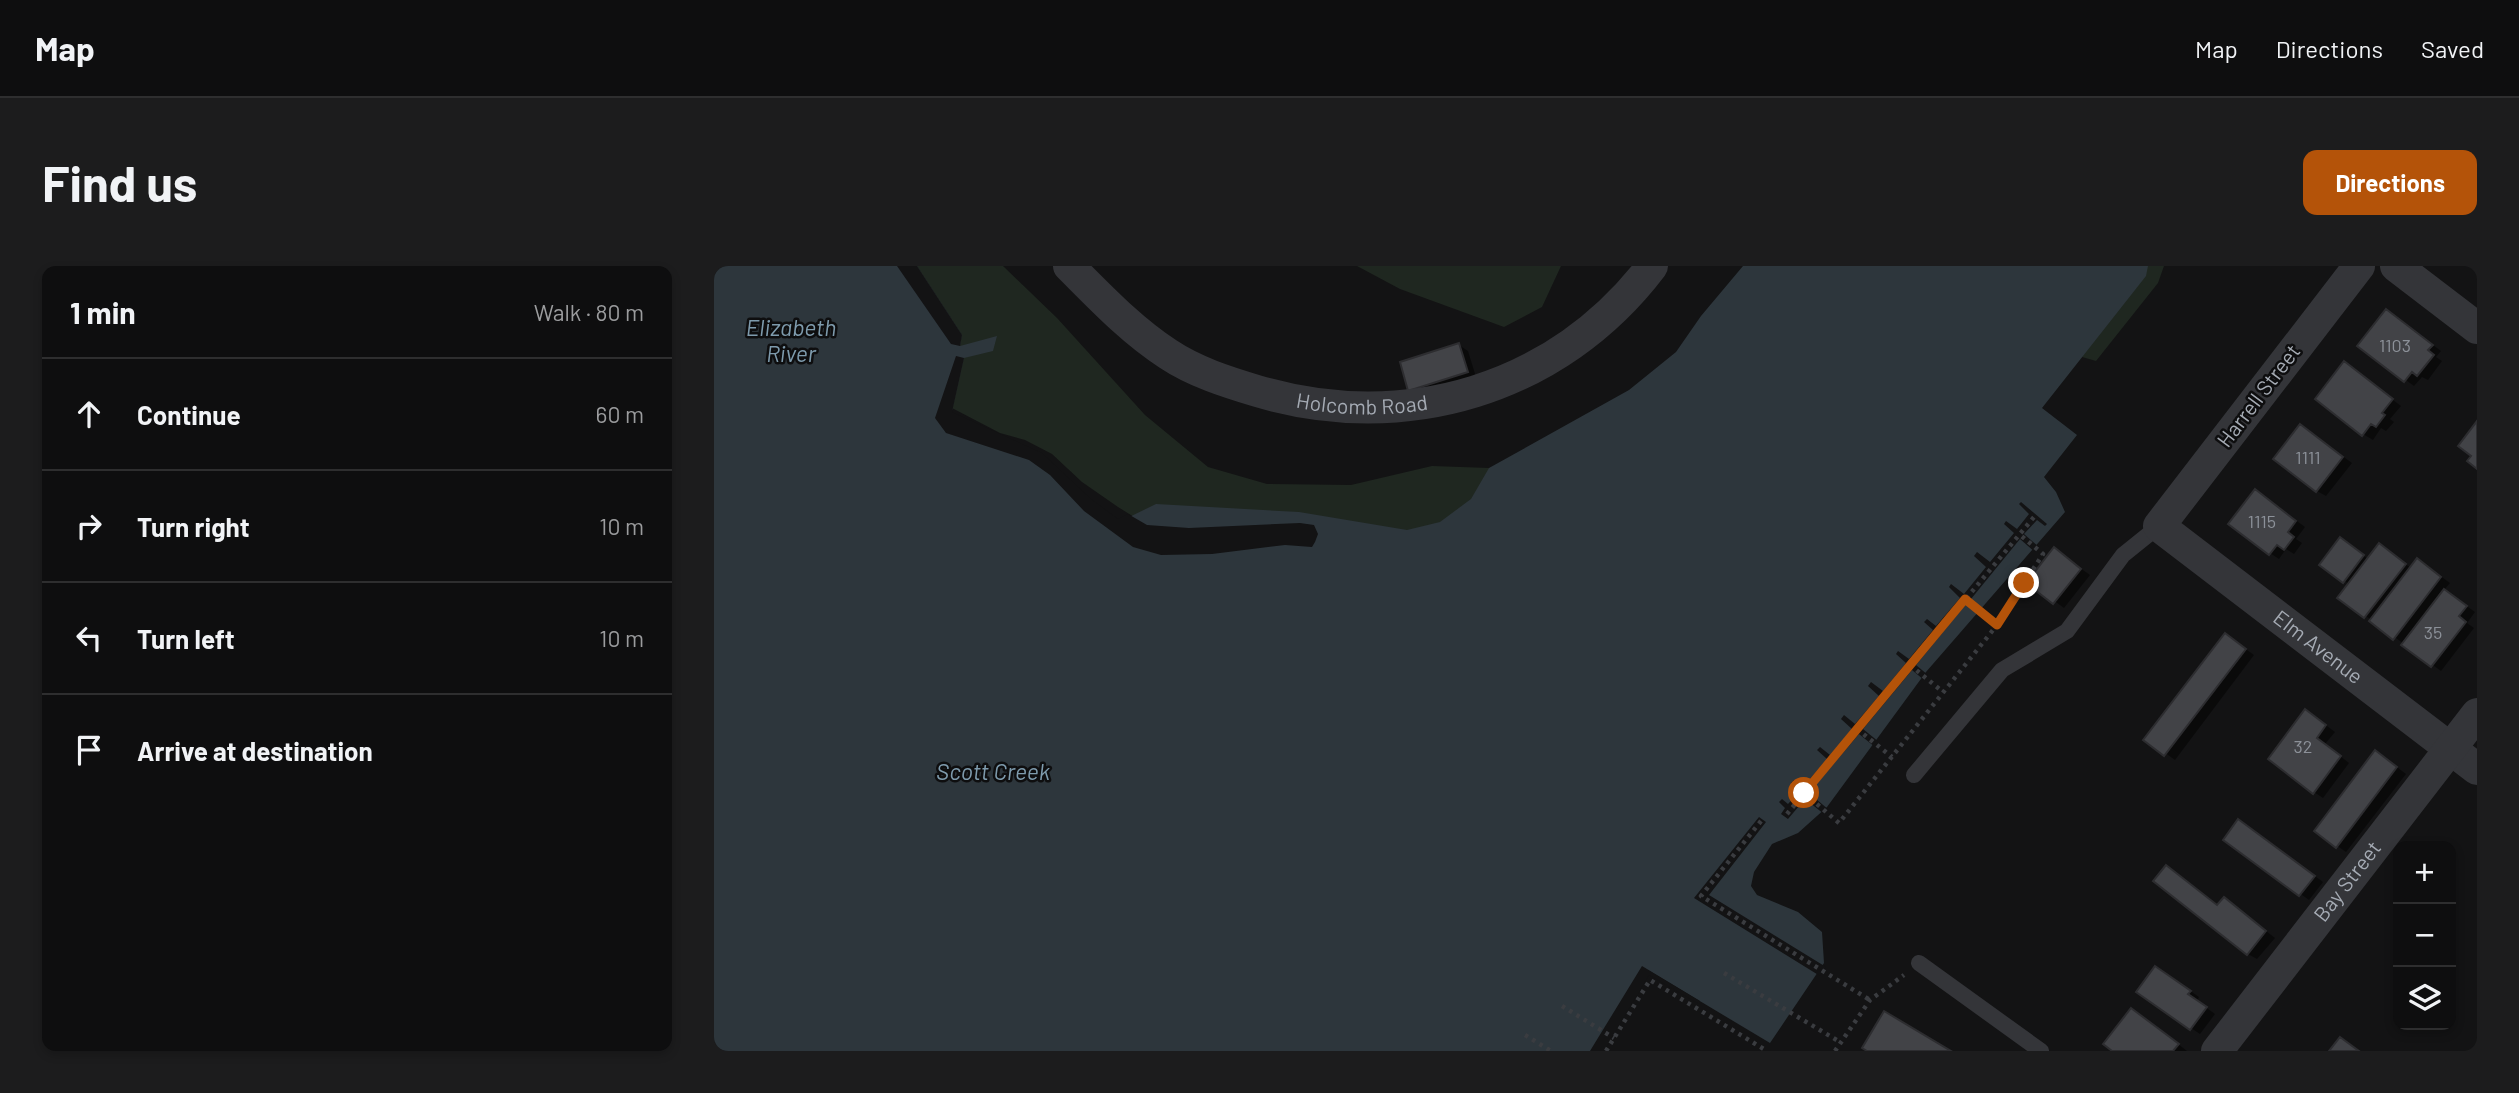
<!DOCTYPE html>
<html lang="en">
<head>
<meta charset="utf-8">
<style>
  body { margin:0; font-family:Barlow,sans-serif; background:#1c1c1d; color:#f1f3f6 }
  .controls { position:absolute; right:21px; bottom:21px; display:grid; overflow:hidden; border-radius:14px; box-shadow:0 4px 10px #0003 }
  .controls button { width:63px; height:63px; display:grid; place-items:center; padding:0; border:0; border-bottom:2px solid #2e2e2f; background:#0e0e0f; color:#f1f3f6; font:35px sans-serif }
  .stop { position:absolute; width:21px; height:21px; margin:-16px; border:5px solid #b45309; border-radius:50%; background:#fff }
  .stop.end { background:#b45309; border-color:#fff; box-shadow:0 2px 7px #0008 }
  .list { margin:0; padding:0; list-style:none }
  h2 { display:flex; justify-content:space-between; align-items:center; height:91px; margin:0; padding:0 28px; font-size:30px }
  h2 small { font-size:23px; font-weight:400; color:#9b9c9e }
  .list li { display:grid; grid-template-columns:46px 1fr auto; gap:21px; align-items:center; box-sizing:border-box; height:112px; padding:0 28px; border-top:2px solid #2e2e2f }
  .list b { display:block; font-size:26px; white-space:nowrap }
  .list em { font-size:23px; font-style:normal; color:#9b9c9e }
  .icon { flex:none; width:38px; height:38px; fill:none; stroke:currentColor; stroke-width:2; stroke-linecap:round; stroke-linejoin:round }
  .map { position:relative; flex:none; width:1763px; height:785px; overflow:hidden; border-radius:14px }
  header { display:flex; align-items:center; gap:42px; box-sizing:border-box; height:98px; padding:0 35px; background:#0e0e0f; border-bottom:2px solid #2e2e2f }
  header strong { font-size:33px }
  nav { display:flex; gap:38px; margin-inline-start:auto; font-size:24px }
  .intro { display:flex; align-items:center; justify-content:space-between; box-sizing:border-box; height:168px; padding:0 42px }
  h1 { margin:0; font-size:49px }
  .button { padding:18px 32px; border-radius:14px; background:#b45309; color:#fff; font-size:24px; font-weight:700 }
  main { display:flex; gap:42px; padding:0 42px }
  aside { flex:1; background:#0e0e0f; border-radius:14px; box-shadow:0 4px 10px #0003 }
  .map>svg:first-child { display:block }
  .green { fill:#1f2720 }
  .water { fill:#2d363c }
  .pier { fill:#131314 }
  .shadow { fill:#0007 }
  .building { fill:#424347; stroke:#2d2d30; stroke-width:2 }
  .lines { fill:none; stroke-linecap:round; stroke-linejoin:round }
  .path { stroke:#3a3c40; stroke-width:4.5; stroke-dasharray:3.5 5; stroke-linecap:butt }
  .lane { stroke:#343539; stroke-width:16 }
  .street { stroke:#343539; stroke-width:32 }
  .route { stroke:#b45309; stroke-width:9 }
  .labels { text-anchor:middle; stroke-width:5; stroke-linejoin:round; paint-order:stroke }
  .number-label { font-size:18px; fill:#8c9199 }
  .street-label { font-size:21px; fill:#a5abb4; stroke:#0e0e0f }
  .water-label { font-size:23px; font-style:italic; fill:#7e9bad; stroke:#0e0e0f }
</style>
</head>
<body>
<header>
<strong>Map</strong>
<nav><a>Map</a><a>Directions</a><a>Saved</a></nav>
</header>
<div class="intro"><h1>Find us</h1><a class="button">Directions</a></div>
<main>
<aside>
<h2>1 min<small>Walk · 80 m</small></h2>
<ul class="list">
<li><svg class="icon" aria-label="ahead" viewBox="0 0 24 24"><path d="M12 20V5M6 11l6-6 6 6"/></svg><div><b>Continue</b></div><em>60 m</em></li>
<li><svg class="icon" aria-label="right" viewBox="0 0 24 24"><path d="M7 20v-9h11M14 6l5 5-5 5"/></svg><div><b>Turn right</b></div><em>10 m</em></li>
<li><svg class="icon" aria-label="left" viewBox="0 0 24 24"><path d="M17 20v-9H6M10 6l-5 5 5 5"/></svg><div><b>Turn left</b></div><em>10 m</em></li>
<li><svg class="icon" aria-label="arrive" viewBox="0 0 24 24"><path d="M6 21V4h12l-3 4 3 4H6"/></svg><div><b>Arrive at destination</b></div></li>
</ul>
</aside>
<div class="map">
<svg width="1763" height="785" viewBox="0 0 1763 785">
  <rect width="100%" height="100%" fill="#131314"/>
  <!-- green -->
  <path class="green" d="M203,0H289L343,52L431,149L494,201L553,218L637,219L718,200L775,202L782,218L754,268L433,259L404,241L368,216L338,188L311,174L286,167L238,142L250,92L246,80L248,69Z
    M643,0H847L828,41L790,61L686,23Z
    M1422,0H1450L1444,17L1382,95L1368,91Z"/>
  <!-- water -->
  <path class="water" d="M0,0H203L248,69L246,80L283,70L279,85L250,92L237,149L302,178L403,257L442,238L585,246L693,264L726,256L757,233L775,202L915,124L962,86L987,50L1029,0H1434L1432,10L1328,142L1363,169L1330,211L1342,226L1351,246L1212,406L1113,541L1084,567L1058,578L1040,606L1037,620L1043,629L1084,646L1108,666L1110,697L1056,777L934,704L886,785H0Z"/>
  <!-- pier -->
  <path class="pier" d="M203,0L248,69L246,80L237,78L183,0Z
    M242,90L250,92L238,146L328,187L377,233L404,253L414,248L433,259L475,262L586,257L600,259L604,268L601,276L598,281L571,279L498,288L447,289L419,281L370,245L336,209L315,194L232,167L221,152Z
    M1307,236L1333,258L1331,260L1323,254L1310,268L1325,281L1321,286L1306,273L1257,333L1270,345L1266,349L1252,338L1202,399L1214,409L1210,414L1198,404L1149,463L1165,476L1161,481L1145,468L1095,527L1115,544L1110,548L1091,533L1074,553L1067,548L1071,542L1065,536L1068,533L1074,538L1086,525L1077,517L1080,514L1089,521L1113,493L1103,484L1106,481L1116,489L1138,463L1127,453L1130,449L1141,458L1165,430L1154,420L1157,416L1169,425L1192,397L1182,388L1184,385L1195,393L1219,364L1210,356L1213,353L1222,360L1246,332L1235,321L1237,318L1250,328L1272,301L1260,290L1263,286L1276,296L1300,267L1290,258L1292,255L1303,263L1315,248L1305,238Z
    M1045,551L1052,556L995,629L1112,701L1106,710L980,632Z
    M928,700L986,735L985,738L935,709L890,785H876Z"/>
  <!-- shadow -->
  <path class="shadow" d="M1682,51L1727,85L1722,91L1728,95L1714,114L1708,111L1700,120L1646,80Z
    M745,79L754,85L762,111L696,124Z
    M1630,97L1687,140L1676,153L1680,156L1672,165L1667,162L1659,174L1649,168Z
    M1587,160L1638,197L1612,230L1603,225Z
    M1550,231L1591,261L1582,273L1588,277L1580,288L1572,283L1565,293L1556,287Z
    M1631,276L1654,293L1674,285L1698,303L1704,294L1736,317L1730,324L1761,346L1753,357L1760,362L1727,405L1626,331L1635,318L1608,299Z
    M1341,284L1376,309L1350,342L1315,316Z
    M1512,369L1540,389L1461,494L1432,473Z
    M1601,451L1621,466L1611,478L1635,497L1609,532L1600,526Z
    M1671,492L1692,508L1632,586L1602,565Z
    M1534,561L1609,616L1595,634L1512,574Z
    M1452,601L1504,640L1519,639L1561,672L1543,693L1534,688Z
    M1451,707L1485,731L1483,735L1501,748L1486,768L1477,762Z
    M1418,744L1427,749L1473,785H1401Z"/>
  <!-- building -->
  <path class="building" d="M1672,43L1719,79L1714,84L1720,89L1703,110L1698,106L1690,116L1643,80Z
    M745,77L754,106L694,125L686,96Z
    M1630,95L1679,133L1668,147L1671,149L1662,161L1657,158L1648,170L1601,133Z
    M1763,155V203L1753,195L1757,190L1744,180Z
    M1586,158L1629,191L1602,226L1559,193Z
    M1541,223L1582,255L1574,266L1580,271L1570,284L1563,279L1555,289L1514,258Z
    M1626,271L1650,289L1629,317L1605,299Z
    M1665,277L1692,298L1650,352L1623,332Z
    M1340,281L1367,303L1339,338L1312,317Z
    M1703,292L1727,311L1679,374L1655,355Z
    M1730,323L1753,340L1745,350L1752,356L1717,401L1687,379Z
    M1511,367L1532,383L1450,490L1429,474Z
    M1591,443L1612,459L1603,472L1627,490L1599,528L1554,493Z
    M1661,484L1683,501L1622,582L1600,565Z
    M1524,553L1601,610L1585,630L1509,574Z
    M1452,599L1503,639L1510,631L1552,665L1533,689L1439,615Z
    M1441,700L1477,725L1474,728L1493,741L1476,764L1422,726Z
    M1417,742L1465,778L1459,785H1398L1389,778Z
    M1170,745L1237,785H1153L1148,782Z
    M1626,771L1645,785H1615Z"/>
  <g class="lines">
    <!-- path -->
    <path class="path" d="M1251,333L1283,359
      M1196,399L1229,426
      M1143,463L1178,491
      M1090,527L1125,557L1283,359L1329,288L1305,268
      M1073,548L1320,251
      M1047,555L987,630L1156,734
      M1010,707L1126,776
      M848,740L900,772
      M811,769L837,785
      M892,785L936,714L1053,785
      M1121,785L1156,734L1190,709"/>
    <!-- lane -->
    <path class="lane" d="M1200,509L1288,404L1353,365L1409,289L1445,260
      M1205,697L1327,785"/>
    <!-- street -->
    <g class="street">
      <path id="s1" d="M355,0C386,31 417,64 454,88C481,106 513,116 543,125C691,169 844,124 938,0"/>
      <path id="s2" d="M1645,0L1445,260L1763,503"/>
      <path d="M1682,0L1763,62"/>
      <path id="s3" d="M1503,785L1763,448"/>
    </g>
  </g>
  <g class="lines">
    <!-- route -->
    <path class="route" d="M1090,527L1251,333L1283,359L1310,317"/>
  </g>
  <g class="labels">
    <!-- number labels -->
    <g class="number-label">
      <text x="1681" y="86">1103</text>
      <text x="1594" y="198">1111</text>
      <text x="1548" y="262">1115</text>
      <text x="1719" y="373">35</text>
      <text x="1589" y="487">32</text>
    </g>
    <!-- street labels -->
    <g class="street-label">
      <text transform="translate(1545 130) rotate(-53)" y="7">Harrell Street</text>
      <text dy="7" stroke="none"><textPath href="#s1" startOffset="336">Holcomb Road</textPath></text>
      <text dy="7" stroke="none"><textPath href="#s2" startOffset="528">Elm Avenue</textPath></text>
      <text dy="7" stroke="none"><textPath href="#s3" startOffset="214">Bay Street</textPath></text>
    </g>
    <!-- water labels -->
    <g class="water-label">
      <text x="77" y="70">Elizabeth<tspan x="77" dy="26">River</tspan></text>
      <text x="279" y="514">Scott Creek</text>
    </g>
  </g>
</svg>
<div class="controls">
<button>+</button>
<button>−</button>
<button><svg class="icon" aria-label="layers" viewBox="0 0 24 24"><path d="M12 4l9 5-9 5-9-5zM3 14l9 5 9-5"/></svg></button>
</div>
<div class="stop" style="left:1090px;top:527px"></div>
<div class="stop end" style="left:1310px;top:317px"></div>
</div>
</main>
</body>
</html>
